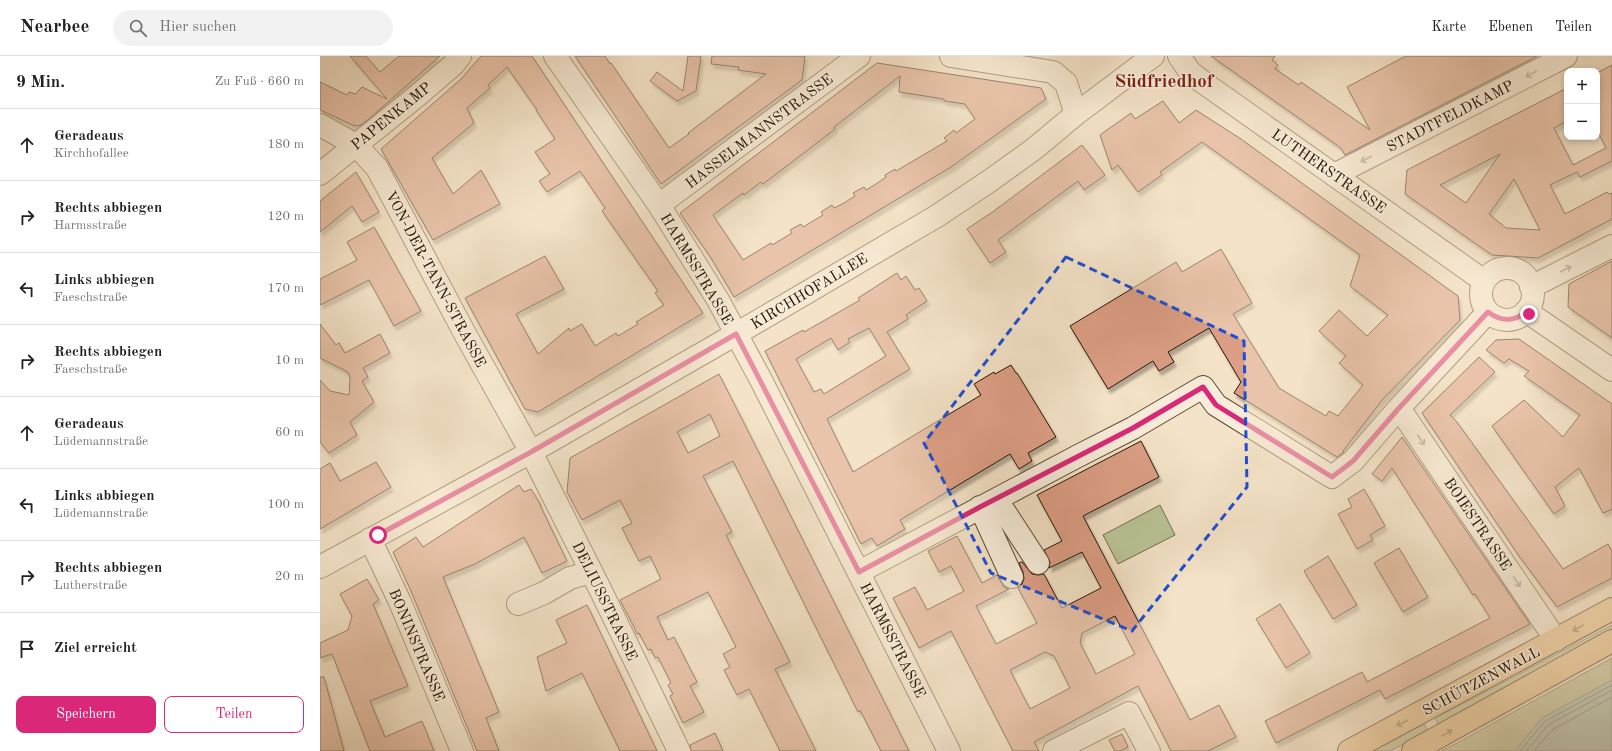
<!DOCTYPE html>
<html lang="de">
<head>
<meta charset="utf-8">
<style>
  body { margin:0; font-family:"Old Standard TT",serif; background:#f2f2f2; color:#222 }
  .controls { position:absolute; right:12px; top:12px; display:grid; overflow:hidden; border-radius:8px; box-shadow:0 2px 6px #0003 }
  .controls button { width:36px; height:36px; display:grid; place-items:center; padding:0; border:0; border-bottom:1px solid #e0e0e0; background:#fff; color:#222; font:20px sans-serif }
  .stop { position:absolute; width:12px; height:12px; margin:-9px; border:3px solid #db2777; border-radius:50%; background:#fff }
  .stop.end { background:#db2777; border-color:#fff; box-shadow:0 1px 4px #0008 }
  .list { margin:0; padding:0; list-style:none }
  h2 { display:flex; justify-content:space-between; align-items:center; height:52px; margin:0; padding:0 16px; font-size:17px }
  h2 small { font-size:13px; font-weight:400; color:#767676 }
  .list li { display:grid; grid-template-columns:26px 1fr auto; gap:12px; align-items:center; box-sizing:border-box; height:72px; padding:0 16px; border-top:1px solid #e0e0e0 }
  .list b { display:block; font-size:15px; white-space:nowrap }
  .list p { margin:0; font-size:13px; white-space:nowrap; color:#767676 }
  .list em { font-size:13px; font-style:normal; color:#767676 }
  .actions { display:flex; gap:8px; padding:12px 16px }
  .actions a { flex:1; padding:9px 0; border:1px solid #db2777; border-radius:8px; text-align:center; font-size:14px; color:#db2777 }
  .actions .main { background:#db2777; color:#fff }
  .icon { flex:none; width:22px; height:22px; fill:none; stroke:currentColor; stroke-width:2; stroke-linecap:round; stroke-linejoin:round }
  .map { position:relative; flex:none; width:1292px; height:695px; overflow:hidden }
  header { display:flex; align-items:center; gap:24px; box-sizing:border-box; height:56px; padding:0 20px; background:#fff; border-bottom:1px solid #e0e0e0 }
  header strong { font-size:19px }
  nav { display:flex; gap:22px; margin-inline-start:auto; font-size:14px }
  .search { width:280px; height:36px; background:#f2f2f2; display:flex; align-items:center; gap:10px; box-sizing:border-box; padding:0 14px; border-radius:22px; color:#767676; font-size:15px }
  main { display:flex }
  aside { flex:1; background:#fff }
  .map>svg:first-child { display:block }
  .green { fill:#bac497; stroke:#716e4c }
  .water { fill:#9cbeb5; stroke:#6e7b6d }
  .lines { fill:none; stroke-linecap:round; stroke-linejoin:round }
  .shore { stroke:#626a5c; stroke-width:1 }
  .building { fill:#dc9e85; stroke:#281702; fill-rule:evenodd; filter:url(#shadow) }
  .minor-casing { stroke:#5b4a34; stroke-width:24 }
  .major-casing { stroke:#281702; stroke-width:24 }
  .minor { stroke:#f8eddb; stroke-width:22 }
  .major { stroke:#eac284; stroke-width:22 }
  .oneway { stroke:#9a8d79 }
  .oneway2 { stroke:#896c43 }
  .route { stroke:#db2777; stroke-width:5 }
  .marked { fill:none; stroke:#1d4ed8; stroke-width:3; stroke-dasharray:8 5; stroke-linejoin:round }
  .labels { text-anchor:middle; stroke-width:3.5; stroke-linejoin:round; paint-order:stroke }
  .street-label { font-size:15px; fill:#281702; stroke:#f8eddb }
  .district-label { font-size:19px; font-weight:bold; fill:#7a1f14; stroke:#f8eddb }
</style>
</head>
<body>
<header>
<strong>Nearbee</strong>
<div class="search"><svg class="icon" aria-label="search" viewBox="0 0 24 24"><circle cx="10" cy="10" r="6"/><path d="M15 15l6 6"/></svg>Hier suchen</div>
<nav><a>Karte</a><a>Ebenen</a><a>Teilen</a></nav>
</header>
<main>
<aside>
<h2>9 Min.<small>Zu Fuß · 660 m</small></h2>
<ul class="list">
<li><svg class="icon" aria-label="ahead" viewBox="0 0 24 24"><path d="M12 20V5M6 11l6-6 6 6"/></svg><div><b>Geradeaus</b><p>Kirchhofallee</p></div><em>180 m</em></li>
<li><svg class="icon" aria-label="right" viewBox="0 0 24 24"><path d="M7 20v-9h11M14 6l5 5-5 5"/></svg><div><b>Rechts abbiegen</b><p>Harmsstraße</p></div><em>120 m</em></li>
<li><svg class="icon" aria-label="left" viewBox="0 0 24 24"><path d="M17 20v-9H6M10 6l-5 5 5 5"/></svg><div><b>Links abbiegen</b><p>Faeschstraße</p></div><em>170 m</em></li>
<li><svg class="icon" aria-label="right" viewBox="0 0 24 24"><path d="M7 20v-9h11M14 6l5 5-5 5"/></svg><div><b>Rechts abbiegen</b><p>Faeschstraße</p></div><em>10 m</em></li>
<li><svg class="icon" aria-label="ahead" viewBox="0 0 24 24"><path d="M12 20V5M6 11l6-6 6 6"/></svg><div><b>Geradeaus</b><p>Lüdemannstraße</p></div><em>60 m</em></li>
<li><svg class="icon" aria-label="left" viewBox="0 0 24 24"><path d="M17 20v-9H6M10 6l-5 5 5 5"/></svg><div><b>Links abbiegen</b><p>Lüdemannstraße</p></div><em>100 m</em></li>
<li><svg class="icon" aria-label="right" viewBox="0 0 24 24"><path d="M7 20v-9h11M14 6l5 5-5 5"/></svg><div><b>Rechts abbiegen</b><p>Lutherstraße</p></div><em>20 m</em></li>
<li><svg class="icon" aria-label="arrive" viewBox="0 0 24 24"><path d="M6 21V4h12l-3 4 3 4H6"/></svg><div><b>Ziel erreicht</b></div></li>
</ul>
<div class="actions"><a class="main">Speichern</a><a>Teilen</a></div>
</aside>
<div class="map">
<svg width="1292" height="695" viewBox="0 0 1292 695">
  <defs>
    <filter id="shadow"><feDropShadow dx="2.5" dy="4.5" stdDeviation="1" flood-color="#0004"/></filter>
  </defs>
  <rect width="100%" height="100%" fill="#f4e3c8"/>
  <filter id="stains"><feTurbulence type="fractalNoise" baseFrequency=".005" numOctaves="4"/><feColorMatrix values="0 0 0 0 .2 0 0 0 0 .09 0 0 0 0 .02 0 0 0 .5 -.17"/></filter>
  <radialGradient id="worn" r=".72"><stop offset=".6" stop-color="#630" stop-opacity="0"/><stop offset="1" stop-color="#630" stop-opacity=".3"/></radialGradient>
  <!-- green -->
  <path class="green" d="M840,449L855,479L798,508L783,479Z
    M1292,569V578L1119,670L1115,662Z
    M1292,602V695H1121L1137,687Z
    M1104,668L1108,675L1070,695H1052Z"/>
  <!-- water -->
  <path class="water" d="M1292,624V695H1195L1222,662Z"/>
  <g class="lines">
    <!-- shore -->
    <path class="shore" d="M1200,695L1225,665L1292,629
      M1206,695L1228,669L1292,634
      M1214,695L1232,674L1292,641"/>
  </g>
  <!-- building -->
  <path class="building" d="M30,0H46L60,16L79,0H120L50,62L41,69L35,70L0,54V26L27,39L29,36L35,38L42,31L67,43Z
    M161,0H212L383,257L218,356L205,353L145,242L225,200L244,233L196,258L218,298L249,272L250,275L262,268L275,290L296,277L298,280L318,268L316,266L344,249L335,237L338,235L282,155L285,152L260,115L227,136L219,125L230,118L215,96L235,83L216,54H217L187,11L168,29L170,32L147,52L154,67L112,102L133,138L161,114L180,148L113,184L61,93L141,23Z
    M255,0H285L290,8L291,7L349,92L369,78L368,77L446,18L418,14L419,11L391,8L392,0H485L482,24L341,128Z
    M368,0H381L376,35L357,45L330,25L337,16L363,35Z
    M891,0H955L952,4L958,9L955,13L979,29L981,26L1050,74L1027,31L1086,0H1217L1025,99L1021,92Z
    M557,7L721,32L726,43L631,111L414,241L391,202L360,157ZM580,20L579,36L624,43V45L645,48L655,63L636,77L634,74L624,82L627,85L576,115L575,113L565,119L566,121L556,128L546,134L544,131L533,137L535,140L524,147L514,152L512,149L501,156L503,159L483,171L481,168L470,174L472,177L452,189L451,187L423,204L393,159L423,137L424,139L441,126L443,128L472,106L515,73L514,71Z
    M1292,9V105L1260,121L1257,116L1230,129L1245,158L1287,136L1289,138L1292,137V163L1218,202L1172,199L1085,138L1087,114L1247,32V65L1234,72L1253,109L1286,92L1277,74V17ZM1180,98L1146,147L1120,129ZM1194,123L1220,174L1186,172L1169,158Z
    M843,45L859,67L876,54L921,83L1138,240L1140,264L1062,344L1023,395L1024,396L1017,401L914,337L921,326L889,272L848,296L854,306L839,315L833,305L788,333L750,270L856,206L862,216L901,193L932,247L913,258L959,332L1006,360L1009,355L1018,360L1043,329L1019,307L1026,300L999,275L1019,254L1047,280L1068,259L1030,230L1040,199L882,86L840,116L842,119L818,136L798,109L792,114L780,79L811,57L815,63Z
    M762,89L785,119L764,134L758,125L678,184L686,196L670,207L647,173L674,155Z
    M36,116L59,156L42,166L32,150L0,176V145Z
    M54,171L101,255L74,270L49,224L0,249V223L37,204L27,186Z
    M1292,205V282L1248,251L1249,228Z
    M577,217L581,224L586,220L595,234L599,232L607,245L586,259L588,263L567,276L590,313L507,363L533,416L661,339L654,328L674,316L675,318L691,309L696,317H697L736,381L708,397L712,405L699,413L690,398L580,464L585,473L557,490L552,482L541,488L445,295L483,274L484,276L540,244L538,242ZM549,272L566,300L504,338L501,333L494,336L476,303L511,282L518,294L530,286L528,283Z
    M0,268L16,289L19,287L25,297L60,278L70,297L43,312L48,321L42,325L54,346L30,366L37,379L9,397L0,386V324L10,335L29,339L30,322L28,316L0,302Z
    M1199,283L1292,348V453L1283,457L1259,412L1235,431L1245,450L1234,458L1172,370L1204,344L1243,381L1260,359L1204,320L1209,315L1189,303L1184,307L1166,294L1176,284Z
    M1159,301L1175,316L1130,359L1137,366L1243,513L1288,488L1292,495V522L1237,551L1199,500L1102,357Z
    M399,318L420,359L589,695H561L540,654L538,656L413,405L383,420L412,476L406,479L470,606L455,613L496,695H460L429,633L417,639L404,614L410,611L403,598L416,591L388,536L337,561L348,584L354,581L377,626L370,630L384,656L363,667L350,640L353,638L348,629L351,627L338,601L335,602L331,593L328,594L319,577L317,578L313,569L300,544L341,523L330,500L319,505L302,472L312,467L300,444L262,464L247,436L250,402ZM390,358L400,380L368,397L357,376Z
    M1082,381L1210,568L1065,643L1060,634L956,687L945,665L1042,616L1047,626L1170,562L1155,538L1153,539L1072,412L1062,425L1052,418Z
    M821,385L839,421L763,460L870,664L899,649L916,681L888,695H851L818,630L714,686L719,695H693L631,575L599,592L573,542L595,531L607,554L644,535L631,510L619,516L608,495L637,480L662,527L677,519L684,531L689,533L656,550L676,588L717,567L698,532L702,528L704,523L703,516L699,507L701,506H702L712,518L718,519L724,518L742,552L781,532L762,496L729,512L730,506L724,494L742,485L717,439ZM795,560L815,598L776,618L760,587L762,577ZM725,596L734,600L750,632L710,653L690,614Z
    M56,406L71,431L0,473V413L10,407L20,425Z
    M199,429L204,436L211,433L221,449H220L247,505L222,517L204,481L155,508L123,521L179,656L166,662L179,695H157L91,535L73,496L96,481L103,491Z
    M1044,433L1065,470L1050,479L1053,484L1037,493L1018,458L1032,451L1028,443Z
    M1079,492L1108,541L1083,556L1054,507Z
    M1008,500L1037,549L1013,563L984,515Z
    M47,523L59,544L53,548L88,630L50,645L65,681L102,665L114,695H50L12,598L0,602V587L28,574L32,560L20,538Z
    M960,548L990,597L966,612L936,563Z
    M267,549L272,559L337,695H300L262,617L226,635L217,601L247,587L236,564Z
    M0,621H4L24,695H0Z
    M395,677L403,695H371L370,689Z
    M802,678L808,691L800,695H795L789,684Z"/>
  <g class="lines">
    <!-- minor casing -->
    <g class="minor-casing">
      <path id="minor" d="M235,0L339,149L398,244L442,326L629,695
        M631,0L733,16L746,27L756,58
        M859,0L870,16L884,27L1164,225
        M0,69L36,89L57,112L144,276L211,396L281,535L359,695
        M0,118L97,40L133,9L140,0
        M1014,119L1246,0
        M339,149L539,0
        M1161 238a26 26 0 1 1 52 0a26 26 0 1 1-52 0Z
        M1211,231L1292,190
        M1206,255L1292,314
        M1079,352L1236,584
        M677,444L718,507
        M660,451L692,521
        M50,483L80,546L142,695
        M0,511L211,396L416,278L617,160L671,124L714,93L756,58L833,0
        M539,516L758,400L813,372L883,331L896,349L1012,421L1033,405L1079,352L1168,256
        M198,548L224,537L250,522L271,516
        M734,695L809,657L829,695"/>
    </g>
    <!-- major casing -->
    <g class="major-casing">
      <path id="major" d="M1029,695L1292,553
        M1093,695L1292,585"/>
    </g>
    <!-- minor -->
    <use href="#minor" class="minor"/>
    <!-- major -->
    <use href="#major" class="major"/>
  </g>
  <!-- one-way arrows -->
  <defs><path id="oneway-shaft" d="M-6 0H5M1.5-3L5.5 0L1.5 3" fill="none" stroke-width="1.6" stroke-linecap="round" stroke-linejoin="round"/></defs>
  <g class="oneway">
    <use href="#oneway-shaft" transform="translate(1211 18) rotate(153)"/>
    <use href="#oneway-shaft" transform="translate(1046 103) rotate(153)"/>
    <use href="#oneway-shaft" transform="translate(1246 213) rotate(-27)"/>
    <use href="#oneway-shaft" transform="translate(1101 384) rotate(56)"/>
    <use href="#oneway-shaft" transform="translate(1197 526) rotate(56)"/>
  </g>
  <g class="oneway2">
    <use href="#oneway-shaft" transform="translate(1258 572) rotate(151)"/>
    <use href="#oneway-shaft" transform="translate(1082 667) rotate(152)"/>
    <use href="#oneway-shaft" transform="translate(1127 677) rotate(-29)"/>
  </g>
  <g class="lines">
    <!-- route -->
    <path class="route" d="M58,479L211,396L416,278L539,516L660,451L813,372L883,331L896,349L1012,421L1033,405L1079,352L1168,256C1180,265 1195,267 1206,255L1209,258"/>
  </g>
  <!-- marked area -->
  <path d="M0 0H1292V695H0ZM746,201L924,285L927,431L812,575L671,517L604,387Z" fill="#f4e3c8" fill-opacity=".55" fill-rule="evenodd"/>
  <path class="marked" d="M746,201L924,285L927,431L812,575L671,517L604,387Z"/>
  <g class="labels">
    <!-- street labels -->
    <g class="street-label">
      <text transform="translate(71 60) rotate(-39)" y="5">PAPENKAMP</text>
      <text transform="translate(1130 60) rotate(-27)" y="5">STADTFELDKAMP</text>
      <text transform="translate(439 75) rotate(-37)" y="5">HASSELMANNSTRASSE</text>
      <text transform="translate(1009 115) rotate(35)" y="5">LUTHERSTRASSE</text>
      <text transform="translate(377 213) rotate(59)" y="5">HARMSSTRASSE</text>
      <text transform="translate(116 223) rotate(62)" y="5">VON-DER-TANN-STRASSE</text>
      <text transform="translate(489 235) rotate(-31)" y="5">KIRCHHOFALLEE</text>
      <text transform="translate(1158 468) rotate(56)" y="5">BOIESTRASSE</text>
      <text transform="translate(285 545) rotate(64)" y="5">DELIUSSTRASSE</text>
      <text transform="translate(573 584) rotate(63)" y="5">HARMSSTRASSE</text>
      <text transform="translate(97 589) rotate(67)" y="5">BONINSTRASSE</text>
      <text transform="translate(1161 625) rotate(-28)" y="5">SCHÜTZENWALL</text>
    </g>
    <!-- district labels -->
    <g class="district-label">
      <text x="844" y="31">Südfriedhof</text>
    </g>
  </g>
  <rect width="100%" height="100%" filter="url(#stains)"/>
  <rect width="100%" height="100%" fill="url(#worn)"/>
</svg>
<div class="controls">
<button>+</button>
<button>−</button>
</div>
<div class="stop" style="left:58px;top:479px"></div>
<div class="stop end" style="left:1209px;top:258px"></div>
</div>
</main>
</body>
</html>
